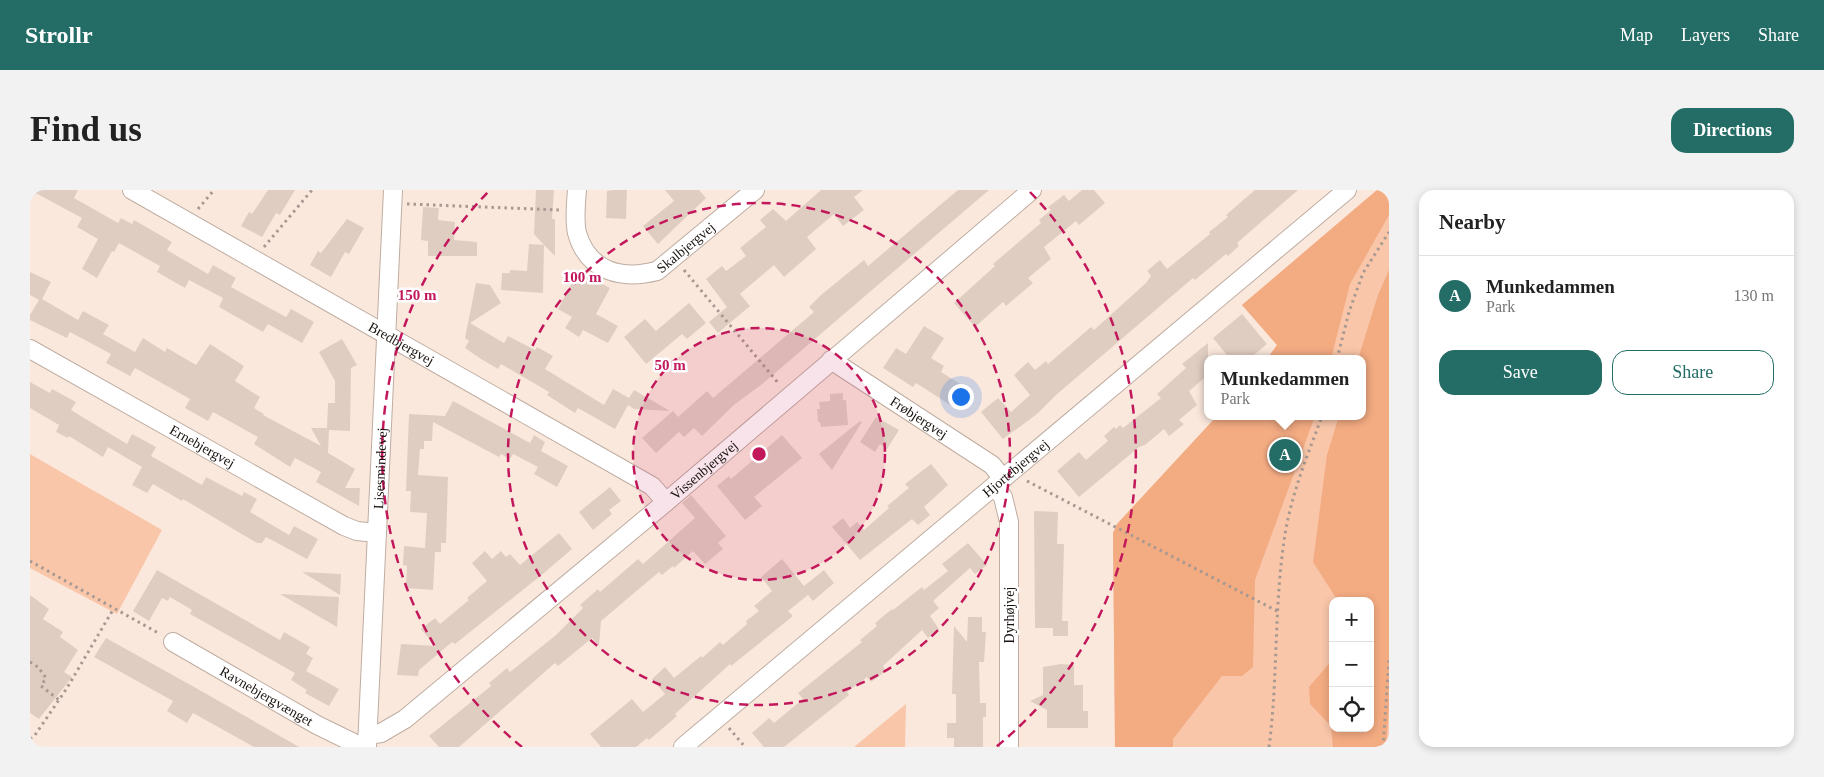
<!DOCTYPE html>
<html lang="en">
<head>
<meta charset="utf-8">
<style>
  body { margin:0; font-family:Georgia,serif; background:#f2f2f2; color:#222 }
  .controls { position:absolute; right:15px; bottom:15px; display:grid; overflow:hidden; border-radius:10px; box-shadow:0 2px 8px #0003 }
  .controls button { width:45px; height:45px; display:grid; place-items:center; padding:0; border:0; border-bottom:1px solid #e0e0e0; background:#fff; color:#222; font:25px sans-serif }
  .you { position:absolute; left:930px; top:206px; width:18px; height:18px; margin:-12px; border:4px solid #fff; border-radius:50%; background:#1a73e8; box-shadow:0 0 0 8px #1a73e833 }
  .badge { display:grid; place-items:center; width:32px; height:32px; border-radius:50%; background:#246d66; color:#fff; font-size:16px; font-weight:700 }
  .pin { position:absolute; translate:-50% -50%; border:2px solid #fff; box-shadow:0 1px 5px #0006 }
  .popup { position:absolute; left:1174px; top:165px; width:162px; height:65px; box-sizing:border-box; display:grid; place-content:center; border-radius:10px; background:#fff; filter:drop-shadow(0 1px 4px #0005); font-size:16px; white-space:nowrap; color:#767676 }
  .popup b { font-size:19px; color:#222 }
  .popup::after { content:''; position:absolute; left:50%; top:100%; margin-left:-10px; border:10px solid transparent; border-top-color:#fff }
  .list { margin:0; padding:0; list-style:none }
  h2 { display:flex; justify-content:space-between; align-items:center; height:65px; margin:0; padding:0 20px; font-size:21px }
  h2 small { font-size:16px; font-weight:400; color:#767676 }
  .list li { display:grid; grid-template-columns:32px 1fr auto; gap:15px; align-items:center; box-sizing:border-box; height:80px; padding:0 20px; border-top:1px solid #e0e0e0 }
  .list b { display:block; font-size:19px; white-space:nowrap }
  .list p { margin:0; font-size:16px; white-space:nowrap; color:#767676 }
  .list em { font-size:16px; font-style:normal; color:#767676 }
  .actions { display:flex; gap:10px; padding:15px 20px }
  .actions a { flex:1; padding:11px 0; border:1px solid #246d66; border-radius:15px; text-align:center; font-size:18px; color:#246d66 }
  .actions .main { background:#246d66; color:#fff }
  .icon { flex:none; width:28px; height:28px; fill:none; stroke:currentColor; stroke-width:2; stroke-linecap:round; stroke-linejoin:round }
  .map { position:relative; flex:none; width:1359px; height:557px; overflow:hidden; border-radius:15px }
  header { display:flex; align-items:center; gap:30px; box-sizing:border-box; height:70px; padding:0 25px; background:#246d66; color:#fff }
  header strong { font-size:24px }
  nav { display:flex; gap:28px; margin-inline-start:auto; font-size:18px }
  .intro { display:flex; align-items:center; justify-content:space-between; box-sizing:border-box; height:120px; padding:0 30px }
  h1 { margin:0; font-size:35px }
  .button { padding:12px 22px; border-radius:15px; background:#246d66; color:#fff; font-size:18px; font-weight:700 }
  main { display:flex; gap:30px; padding:0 30px }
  aside { flex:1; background:#fff; border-radius:15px; box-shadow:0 2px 8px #0003 }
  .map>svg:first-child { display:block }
  .green { fill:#f9c6a9; fill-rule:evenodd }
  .forest { fill:#f3ab82 }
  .building { fill:#e0cdc2 }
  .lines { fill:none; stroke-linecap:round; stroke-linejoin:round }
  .minor-casing { stroke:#bfada2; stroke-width:20 }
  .path { stroke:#a79991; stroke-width:3; stroke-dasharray:2.5 4; stroke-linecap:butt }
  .minor { stroke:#fff; stroke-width:18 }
  .ring { fill:none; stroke:#c2185b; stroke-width:2.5; stroke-dasharray:9 6 }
  .labels { text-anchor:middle; stroke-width:5; stroke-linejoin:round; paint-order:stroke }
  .street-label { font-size:14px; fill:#19120f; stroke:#fff }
  .centre { fill:#c2185b; stroke:#fff; stroke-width:2.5 }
  .ring-label { font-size:15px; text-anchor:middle; font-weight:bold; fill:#c2185b; stroke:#fff; stroke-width:5; stroke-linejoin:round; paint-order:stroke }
</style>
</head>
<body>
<header>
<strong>Strollr</strong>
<nav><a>Map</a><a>Layers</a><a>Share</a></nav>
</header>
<div class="intro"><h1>Find us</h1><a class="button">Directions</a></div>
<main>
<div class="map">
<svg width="1359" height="557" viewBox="0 0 1359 557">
  <rect width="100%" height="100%" fill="#fbe8dd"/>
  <!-- green -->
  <path class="green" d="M1347,0H1359V557H1085L1083,343L1087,334L1187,226H1332V169H1237L1247,155L1212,115ZM1303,411H1340V538H1303Z
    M0,264L132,340L87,424L0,378Z
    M876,514L875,557H824Z"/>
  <!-- forest -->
  <path class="forest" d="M1347,0H1359V25L1320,94L1301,169H1237L1247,155L1212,115Z
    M1359,80V518L1356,557H1303L1301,536L1280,514L1279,497L1303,469V538H1340V411H1308L1283,372L1297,265L1309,226H1332V169H1328L1348,105Z
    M1187,226H1285L1225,390L1223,477L1212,486H1192L1143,549V557H1085L1083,343L1087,334Z"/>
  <!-- building -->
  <path class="building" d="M0,0H48L44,8L88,33L91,28L102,34L104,30L142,52L137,60L178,84L183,75L206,88L201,97L256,127L261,119L284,132L272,153L238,134L233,142L189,117L193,108L159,90L155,98L127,82L130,76L89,53L84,62L82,61L67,88L52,79L68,49L47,37L52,28Z
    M238,0H265L250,25L246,23L232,47L211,36L219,22L222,24Z
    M506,0H524L522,29H525V66L514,55L513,103L471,100L472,83H480V80L497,81L499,54L514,55L504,44Z
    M583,0H597L596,29L576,28L577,1Z
    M635,0H669L676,8L628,54L613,36L644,11Z
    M791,0H833L824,7L834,20L813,36L804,24L777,47L786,59L754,87L744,75L712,102L710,104L720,116L688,143L679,132L697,117L676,89L692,76L696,81L716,66L710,58L736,37L730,30L743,19L756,31Z
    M928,0H959L731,195L705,214L672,246L664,238L654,247L649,242L626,263L612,248L643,221L648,227L677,201L683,208L784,122L779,117L791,105L834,70L838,76Z
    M1052,0H1064L1075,13L1049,35L1046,31L1014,57L1021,69L998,88L1003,93L976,116L973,112L945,137L924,113L965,76L963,74L1011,33L1009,30L1021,20L1018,17L1034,5L1039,11Z
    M1225,0H1268L1207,53L1209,56L1198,66L1196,64L1165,90L1163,88L1026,205L1007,224L973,249L951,222L968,208L981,222L1000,205L984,185L998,172L1005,180L1016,171L1018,174L1061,137L1064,140L1116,93L1121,86L1117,81L1130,70L1137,79L1180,44L1179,42L1198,27L1196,25Z
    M393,17L409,18L408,30L425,32L424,50L447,52V66H398V51L391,50Z
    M317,29L334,38L319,64L315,62L301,87L280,75L288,61L291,63Z
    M548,81L580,98L566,124L588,136L578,153L553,140L549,147L535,138L542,127L528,119Z
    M0,82L21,92L12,109L48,130L53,121L79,135L73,144L105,162L113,148L135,162L137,158L166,175L180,154L214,176L205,191L230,207L224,218L234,224L233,225L291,256L281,238H297L298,213H305V191L289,162L312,149L327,175L321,178L320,241L299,240L298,263L325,279L315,298H330L329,316L286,292L291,282L265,268L260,277L224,254L228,247L183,222L178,231L155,218L160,209L105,178L100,186L76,173L81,164L40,142L37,148L0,130V125L9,110L0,105Z
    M446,93L460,95L471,113L440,133L474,153L478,146L505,160L507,157L523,166L515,179L574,215L583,199L599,208L604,200L640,221L604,219L598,215L585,239L548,218L545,223L517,205L519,202L471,174L468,179L451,169L435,158L439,151L435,148Z
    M659,113L676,133L657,149L652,144L616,174L594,147L615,129L626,141Z
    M1212,124L1237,154L1219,169H1200L1183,148Z
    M894,136L914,148L901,168L914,176L911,182L940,200L928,220L886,193L883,197L853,178L866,158L876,164Z
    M1178,153V185L1159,201L1167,215L1149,230L1154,234L1139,246L1134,239L1115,255L1109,257L1049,307L1027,281L1049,262L1056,270L1078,251L1074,246L1084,237L1086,239L1090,235L1093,238L1131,208L1127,204L1156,178L1152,174Z
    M0,192L20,203L22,199L46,212L41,220L97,254L102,244L126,257L121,266L172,295L176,287L212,306L214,302L227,309L220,322L259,345L264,336L288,349L277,369L236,347L232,353H227L153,309L152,311L123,294L117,303L102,295L112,277L78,257L73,267L39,246L38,248L26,242L29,235L0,218Z
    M813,203V210H816L818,235L791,237L790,232H788L787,219H790L789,212L800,211V204Z
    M423,211L500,253L504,245L515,252L511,261L538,276L527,297L504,284L508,277L483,264L480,269L471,264L469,267L403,232L402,251H394V259H390L388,285L418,287L416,353H411V362H405L403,400L376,398L377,376L373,375L374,356L395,358L397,323L380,322L381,301H376L379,224L415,226Z
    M846,227L869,240L857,259L850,254L845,262L830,252Z
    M830,231L832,232L802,280L789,264Z
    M752,245L772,268L724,307L732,316L715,330L687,296L699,286L701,289Z
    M901,274L918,295L894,317L900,325L888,335L882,329L830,370L802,337L813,328L820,338L827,332L834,340L859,318L857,316L879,298L875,294Z
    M580,297L591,311L579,320L582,324L563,340L549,322Z
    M661,305L696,346L688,353L693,359L675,374L663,361L644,378L643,376L632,385L629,382L571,431L569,456L562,448L528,476L525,473L429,557H409L399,546L461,496L459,493L477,478L480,482L526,445L553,418L550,415L568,399L570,402L608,369L613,374L665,328L652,313Z
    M1004,321L1028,322L1027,354H1034L1032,431H1038V446H1023V438H1005Z
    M529,343L542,359L514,383L425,454L422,452L389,480L388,486L367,485L371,454L405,456L391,439L405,428L410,434L439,410L437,408L457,391L442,373L455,361L462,369L471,361L476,367L480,364L490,375Z
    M938,353L957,375L945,384L940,378L903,411L909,418L900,426L909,439L898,448L892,440L853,476L856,481L841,492L837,487L817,502L819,505L754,557H734L722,543L739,528L744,533L773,509L768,503L832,452L830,450L847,436L845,433L862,419L863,420L892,397L894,400L918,381L912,374Z
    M752,369L774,396L794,380L804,393L783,411L778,405L758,421L763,426L701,476L700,474L645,524L647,526L619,550L617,548L606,557H571L560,544L602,509L613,522L635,504L622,489L635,477L644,488L671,466L672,468L690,452L693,455L717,434L716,431L729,421L724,416L742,401L731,387Z
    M127,380L250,450L254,442L280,457L276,464L283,468L276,481L309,499L299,516L275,503L277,500L261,490L265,483L160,424L162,420L140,407L138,411L132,408L119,431L103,421Z
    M272,382L311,384L310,405Z
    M250,404L309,407L307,437Z
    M0,405L19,419L13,429L33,442L30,447L48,460L34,482L42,487L9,529L0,523Z
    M938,427H952V442H956L954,472H949L950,513H956V527H953V557H924V548H917V533H926V504H922L924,436L937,452Z
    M76,448L166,498L269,557H224L163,523L157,533L137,521L143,511L64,467Z
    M1031,474L1044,475V495H1053V521H1058V538H1017V520L1000,511L1013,505V477Z"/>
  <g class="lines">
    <!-- minor casing -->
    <g class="minor-casing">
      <g id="minor">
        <path id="s1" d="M102,0L622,296L636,312"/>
        <path id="s2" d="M547,0C546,13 544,30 547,43C558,82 592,90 627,81L725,0"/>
        <path id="s3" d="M0,159L314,336L327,341L347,343"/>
        <path id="s4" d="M801,170L962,275L973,289"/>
        <path d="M964,296L973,307L979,332V557"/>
        <path id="s5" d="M143,452L287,535L332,557"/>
        <path id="s6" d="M338,545L351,543L375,529L636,312L1002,0"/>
        <path id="s7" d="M337,556L363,0"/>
        <path id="s8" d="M653,557L1317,0"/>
      </g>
    </g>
    <!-- path -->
    <path class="path" d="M377,14L530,20
      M168,19L184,0
      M234,57L282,0
      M654,80L749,194
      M1307,169L1319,122L1333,83L1359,42
      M997,291L1249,422
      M0,371L130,444
      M0,472L8,477L16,488L11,496L29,510
      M699,538L715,557
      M0,549L5,545L37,498L84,418
      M1239,557C1248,489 1244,419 1254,351C1260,307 1277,267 1292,226
      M1353,557L1359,470"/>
    <!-- minor -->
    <use href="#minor" class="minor"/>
  </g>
  <!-- distance rings -->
  <circle cx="729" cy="264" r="126" fill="#c2185b" fill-opacity=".12"/>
  <g class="ring">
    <circle cx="729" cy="264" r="126"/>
    <circle cx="729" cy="264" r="251"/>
    <path d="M492 557A377 377 0 0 1 458 2M1000 2A377 377 0 0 1 966 557"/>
  </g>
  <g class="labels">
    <!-- street labels -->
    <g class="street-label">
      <text dy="5" stroke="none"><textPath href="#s2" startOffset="180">Skalbjergvej</textPath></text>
      <text dy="5" stroke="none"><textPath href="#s1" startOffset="310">Bredbjergvej</textPath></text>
      <text dy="5" stroke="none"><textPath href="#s4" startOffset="105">Frøbjergvej</textPath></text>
      <text dy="5" stroke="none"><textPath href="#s3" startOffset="198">Ernebjergvej</textPath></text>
      <text dy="5" stroke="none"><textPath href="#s8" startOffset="434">Hjortebjergvej</textPath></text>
      <text dy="5" stroke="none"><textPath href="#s7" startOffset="278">Lisesmindevej</textPath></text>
      <text dy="5" stroke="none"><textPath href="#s6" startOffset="430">Vissenbjergvej</textPath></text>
      <text transform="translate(979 425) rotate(-90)" y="5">Dyrhøjvej</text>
      <text dy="5" stroke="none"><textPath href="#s5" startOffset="108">Ravnebjergvænget</textPath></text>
    </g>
  </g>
  <circle cx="729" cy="264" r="8" class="centre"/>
  <g class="ring-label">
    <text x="552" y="92">100 m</text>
    <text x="387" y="110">150 m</text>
    <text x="640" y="180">50 m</text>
  </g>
</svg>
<div class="controls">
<button>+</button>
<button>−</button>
<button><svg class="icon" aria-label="locate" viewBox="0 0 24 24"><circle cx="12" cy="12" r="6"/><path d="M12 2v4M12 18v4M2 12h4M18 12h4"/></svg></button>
</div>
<div class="you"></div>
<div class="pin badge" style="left:1255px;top:265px">A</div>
<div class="popup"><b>Munkedammen</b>Park</div>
</div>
<aside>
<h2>Nearby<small></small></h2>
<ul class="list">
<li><span class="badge">A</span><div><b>Munkedammen</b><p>Park</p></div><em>130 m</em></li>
</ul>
<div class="actions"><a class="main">Save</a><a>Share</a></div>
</aside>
</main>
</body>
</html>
